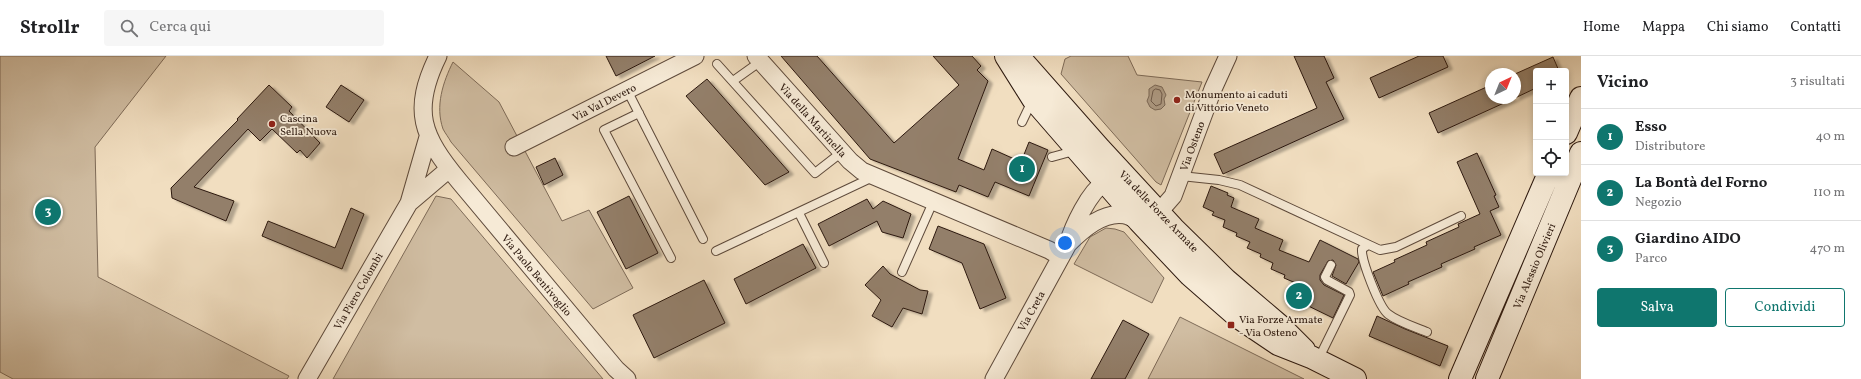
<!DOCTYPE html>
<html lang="it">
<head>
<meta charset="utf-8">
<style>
  body { margin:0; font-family:Vollkorn,serif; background:#f6f6f6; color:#202124 }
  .controls { position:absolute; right:12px; top:12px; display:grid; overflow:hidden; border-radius:4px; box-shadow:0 2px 6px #0003 }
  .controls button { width:36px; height:36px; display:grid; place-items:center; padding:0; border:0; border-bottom:1px solid #e0e0e0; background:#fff; color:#202124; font:20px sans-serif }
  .compass { position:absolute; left:1485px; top:12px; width:36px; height:36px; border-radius:50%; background:#fff; box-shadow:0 2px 6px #0003; rotate:43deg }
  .you { position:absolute; left:1065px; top:187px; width:14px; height:14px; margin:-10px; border:3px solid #fff; border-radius:50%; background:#1a73e8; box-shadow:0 0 0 6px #1a73e833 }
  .badge { display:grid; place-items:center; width:26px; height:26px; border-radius:50%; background:#0f766e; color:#fff; font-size:13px; font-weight:700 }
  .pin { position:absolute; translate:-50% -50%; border:2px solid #fff; box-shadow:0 1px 4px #0006 }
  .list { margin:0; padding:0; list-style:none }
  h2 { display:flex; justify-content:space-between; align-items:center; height:52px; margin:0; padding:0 16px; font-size:17px }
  h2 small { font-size:13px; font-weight:400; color:#757577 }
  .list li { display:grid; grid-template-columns:26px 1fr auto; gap:12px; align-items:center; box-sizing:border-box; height:56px; padding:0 16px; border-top:1px solid #e0e0e0 }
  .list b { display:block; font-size:15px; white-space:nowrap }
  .list p { margin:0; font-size:13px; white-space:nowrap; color:#757577 }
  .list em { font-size:13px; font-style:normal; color:#757577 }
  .actions { display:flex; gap:8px; padding:12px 16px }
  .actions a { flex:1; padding:9px 0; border:1px solid #0f766e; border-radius:4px; text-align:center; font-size:14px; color:#0f766e }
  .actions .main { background:#0f766e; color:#fff }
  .icon { flex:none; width:22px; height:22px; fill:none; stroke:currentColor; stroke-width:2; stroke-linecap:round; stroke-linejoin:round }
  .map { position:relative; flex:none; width:1581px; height:323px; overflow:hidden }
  header { display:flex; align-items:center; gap:24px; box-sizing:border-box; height:56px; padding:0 20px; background:#fff; border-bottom:1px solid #e0e0e0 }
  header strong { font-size:19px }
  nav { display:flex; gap:22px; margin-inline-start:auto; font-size:14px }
  .search { width:280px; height:36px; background:#f6f6f6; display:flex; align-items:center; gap:10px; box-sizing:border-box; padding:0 14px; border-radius:4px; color:#757577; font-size:15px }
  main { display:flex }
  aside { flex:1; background:#fff }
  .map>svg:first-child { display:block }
  .green { fill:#d0bda2; stroke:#7e6b58 }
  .water { fill:#ae9b84; stroke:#7a6755 }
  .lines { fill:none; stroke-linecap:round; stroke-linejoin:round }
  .shore { stroke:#6e5a4a; stroke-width:1 }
  .building { fill:#937f6b; stroke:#2d190f; filter:url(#shadow) }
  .lane-casing { stroke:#5e4a3b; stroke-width:10 }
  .street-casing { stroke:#5e4a3b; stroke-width:19 }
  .secondary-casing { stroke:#2d190f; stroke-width:24 }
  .lane { stroke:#f6ead6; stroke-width:8 }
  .street { stroke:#f6ead6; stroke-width:17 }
  .secondary { stroke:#f6ead6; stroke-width:22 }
  .poi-dot { fill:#8f2418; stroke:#f6ead6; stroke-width:1.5 }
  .labels { text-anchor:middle; stroke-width:3.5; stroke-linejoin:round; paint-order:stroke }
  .poi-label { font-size:11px; fill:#2d190f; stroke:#f6ead6; text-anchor:start }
  .street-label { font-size:11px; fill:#2d190f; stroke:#f6ead6 }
</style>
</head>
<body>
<header>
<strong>Strollr</strong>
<div class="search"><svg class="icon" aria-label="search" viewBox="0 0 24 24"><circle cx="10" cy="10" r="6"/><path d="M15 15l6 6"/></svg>Cerca qui</div>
<nav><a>Home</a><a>Mappa</a><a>Chi siamo</a><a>Contatti</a></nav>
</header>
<main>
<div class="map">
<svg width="1581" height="323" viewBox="0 0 1581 323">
  <defs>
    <filter id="shadow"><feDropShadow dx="4.5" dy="2.5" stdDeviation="1" flood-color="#0004"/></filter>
  </defs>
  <rect width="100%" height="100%" fill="#f1dec0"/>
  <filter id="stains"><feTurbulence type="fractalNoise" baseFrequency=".005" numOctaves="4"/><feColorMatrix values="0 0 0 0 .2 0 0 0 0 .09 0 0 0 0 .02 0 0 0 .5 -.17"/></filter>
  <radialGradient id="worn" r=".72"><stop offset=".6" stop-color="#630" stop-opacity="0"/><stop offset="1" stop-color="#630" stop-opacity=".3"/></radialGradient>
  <!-- green -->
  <path class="green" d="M0,0H166L95,91L98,221L289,320L287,323H13L0,316Z
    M1071,0H1128L1137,19L1202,26L1161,129L1156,126L1061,18L1065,3Z
    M453,6L499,46L562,165L589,154L633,232L593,253L451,86C449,82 445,77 443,73C435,50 443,26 453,6Z
    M436,140L451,143L603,323H333Z
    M1106,172L1115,173L1124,176L1164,222L1152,247L1074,208L1090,181Z
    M1180,261L1304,323H1148Z"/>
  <!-- water -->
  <path class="water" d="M1155,29L1162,31L1166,39L1164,43L1165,49L1161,53L1155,54L1150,51L1147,45L1149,40V33Z"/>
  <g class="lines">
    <!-- shore -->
    <path class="shore" d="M1156,33L1160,34L1162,38L1161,48L1156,50L1151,45L1153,35Z"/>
  </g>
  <!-- building -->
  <path class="building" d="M606,0H655L616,20Z
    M781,0H817L894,87L959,29L933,0H972L981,10L977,14L988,25L958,103L984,114L992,93L1021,106L1029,86L1048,94L1029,140L995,126L988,141L959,129L956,136L870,103Z
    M1294,0H1324L1334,22L1326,26L1344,63L1223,118L1214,98L1317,52Z
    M1419,0H1443L1448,11L1379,42L1370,22Z
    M1553,1L1559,15H1536V32L1515,42V18Z
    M707,23L789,116L765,129L686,40Z
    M269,29L292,51L289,55L320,87L307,102L300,94L297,97L272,73L260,85L248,73L194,131L234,145L226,165L172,142L171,132L238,64L237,63Z
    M341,29L364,44L349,66L326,51Z
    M1491,29V42H1515L1438,77L1429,57Z
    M1477,97L1496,139L1494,140L1499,151L1490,155L1501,179L1474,191L1475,193L1441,208L1442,211L1408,226L1409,228L1383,240L1373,216L1395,206L1394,204L1427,189L1426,186L1459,171L1458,168L1480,158L1457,106Z
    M555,102L563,119L544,129L536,111Z
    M1211,130L1228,137L1227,139L1234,142L1231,151L1259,163L1255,172L1283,184L1279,194L1309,206L1320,184L1358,203L1359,206L1346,228L1332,220L1336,209L1333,204L1328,205L1320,219V224L1324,229L1344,239L1333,262L1292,242L1298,228L1284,222L1285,219L1271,213L1273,207L1260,201L1261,198L1247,192L1250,186L1236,180L1237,177L1223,171L1225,164L1212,159L1214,156L1203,151Z
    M629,140L658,197L626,213L597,156Z
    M867,143L873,153L883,145L911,158L903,182L882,176L877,165L829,190L818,168Z
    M351,152L364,158L342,213L262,180L268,165L335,192Z
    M938,170L984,188L1006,242L980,253L962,207L929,193Z
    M803,188L816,212L746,248L734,223Z
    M883,210L890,218L920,234L928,235L922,258L903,252L892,271L872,260L881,244L865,229Z
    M704,224L725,267L654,302L633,259Z
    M1377,260L1405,273L1448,290L1440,310L1369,280Z
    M1123,264L1149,278L1125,323H1091Z"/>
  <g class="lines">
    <!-- lane casing -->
    <g class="lane-casing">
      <path id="lane" d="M717,8L815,117L842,96
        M733,25L761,5
        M627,34L703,183
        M639,57L604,74L671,202
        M1022,66L1032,45
        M1052,101L1074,95
        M1181,120L1219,124L1240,129L1380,194L1396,191L1461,160
        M799,157L824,207
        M1368,189L1362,193C1361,204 1379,251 1388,258C1398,266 1415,271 1427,276
        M716,195L873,121
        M902,216L933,146
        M1318,304L1350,239L1349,236L1327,224L1325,221L1331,209"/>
    </g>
    <!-- street casing -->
    <g class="street-casing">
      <path id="street" d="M438,0C411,55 422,80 459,125L616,313L627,323
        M756,0L850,105L862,115L1049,194L1061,201
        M514,91L695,0
        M409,147L449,113
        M1068,188C1082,174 1103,155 1125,159C1129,160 1135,163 1139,165L1159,156L1173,140L1213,33L1228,0
        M307,323L409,147L428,81
        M994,323L1068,188C1073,170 1089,136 1105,126C1108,124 1113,123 1117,122"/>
    </g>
    <!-- secondary casing -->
    <g class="secondary-casing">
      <path id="secondary" d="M1006,0L1033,43L1139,165L1190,219L1238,261L1278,288L1311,301L1355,323
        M1018,0L1100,93L1173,172L1226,224L1280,270L1304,294
        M1566,77L1581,42
        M1460,323L1549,117
        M1487,323L1581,97"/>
    </g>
    <!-- lane -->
    <use href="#lane" class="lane"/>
    <!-- street -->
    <use href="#street" class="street"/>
    <!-- secondary -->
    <use href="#secondary" class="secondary"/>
  </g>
  <!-- markers -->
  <g class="poi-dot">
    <circle cx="1177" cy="44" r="4"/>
    <circle cx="272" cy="68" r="4"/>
    <rect x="1227" y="265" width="8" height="8" rx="2"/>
  </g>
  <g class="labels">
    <!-- poi labels -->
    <g class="poi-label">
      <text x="1185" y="42">Monumento ai caduti<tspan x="1185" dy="13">di Vittorio Veneto</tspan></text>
      <text x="280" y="66">Cascina<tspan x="280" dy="13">Sella Nuova</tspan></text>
      <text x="1239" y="267">Via Forze Armate<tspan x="1239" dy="13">- Via Osteno</tspan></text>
    </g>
    <!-- street labels -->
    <g class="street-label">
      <text transform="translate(604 46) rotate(-27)" y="4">Via Val Devero</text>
      <text transform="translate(813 64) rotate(48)" y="4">Via della Martinella</text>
      <text transform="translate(1192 90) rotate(-70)" y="4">Via Osteno</text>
      <text transform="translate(1159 155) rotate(46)" y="4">Via delle Forze Armate</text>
      <text transform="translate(1534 210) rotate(-67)" y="4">Via Alessio Olivieri</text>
      <text transform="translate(537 219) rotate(50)" y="4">Via Paolo Bentivoglio</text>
      <text transform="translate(358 235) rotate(-60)" y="4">Via Piero Colombi</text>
      <text transform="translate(1031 255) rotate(-61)" y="4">Via Creta</text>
    </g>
  </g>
  <rect width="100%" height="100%" filter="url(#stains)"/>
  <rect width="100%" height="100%" fill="url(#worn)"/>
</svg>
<div class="controls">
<button>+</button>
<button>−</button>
<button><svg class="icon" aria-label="locate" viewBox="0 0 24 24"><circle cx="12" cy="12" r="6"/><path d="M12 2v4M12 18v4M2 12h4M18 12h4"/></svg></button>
</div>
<svg class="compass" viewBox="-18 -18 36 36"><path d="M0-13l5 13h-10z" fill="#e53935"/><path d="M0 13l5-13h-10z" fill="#757577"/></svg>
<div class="you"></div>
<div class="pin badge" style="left:1022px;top:113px">1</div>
<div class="pin badge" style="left:1299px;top:240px">2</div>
<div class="pin badge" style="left:48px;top:156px">3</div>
</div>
<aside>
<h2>Vicino<small>3 risultati</small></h2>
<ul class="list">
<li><span class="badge">1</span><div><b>Esso</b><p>Distributore</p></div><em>40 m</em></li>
<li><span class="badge">2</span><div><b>La Bontà del Forno</b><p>Negozio</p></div><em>110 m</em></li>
<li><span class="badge">3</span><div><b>Giardino AIDO</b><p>Parco</p></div><em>470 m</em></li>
</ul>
<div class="actions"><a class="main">Salva</a><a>Condividi</a></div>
</aside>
</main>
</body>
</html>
